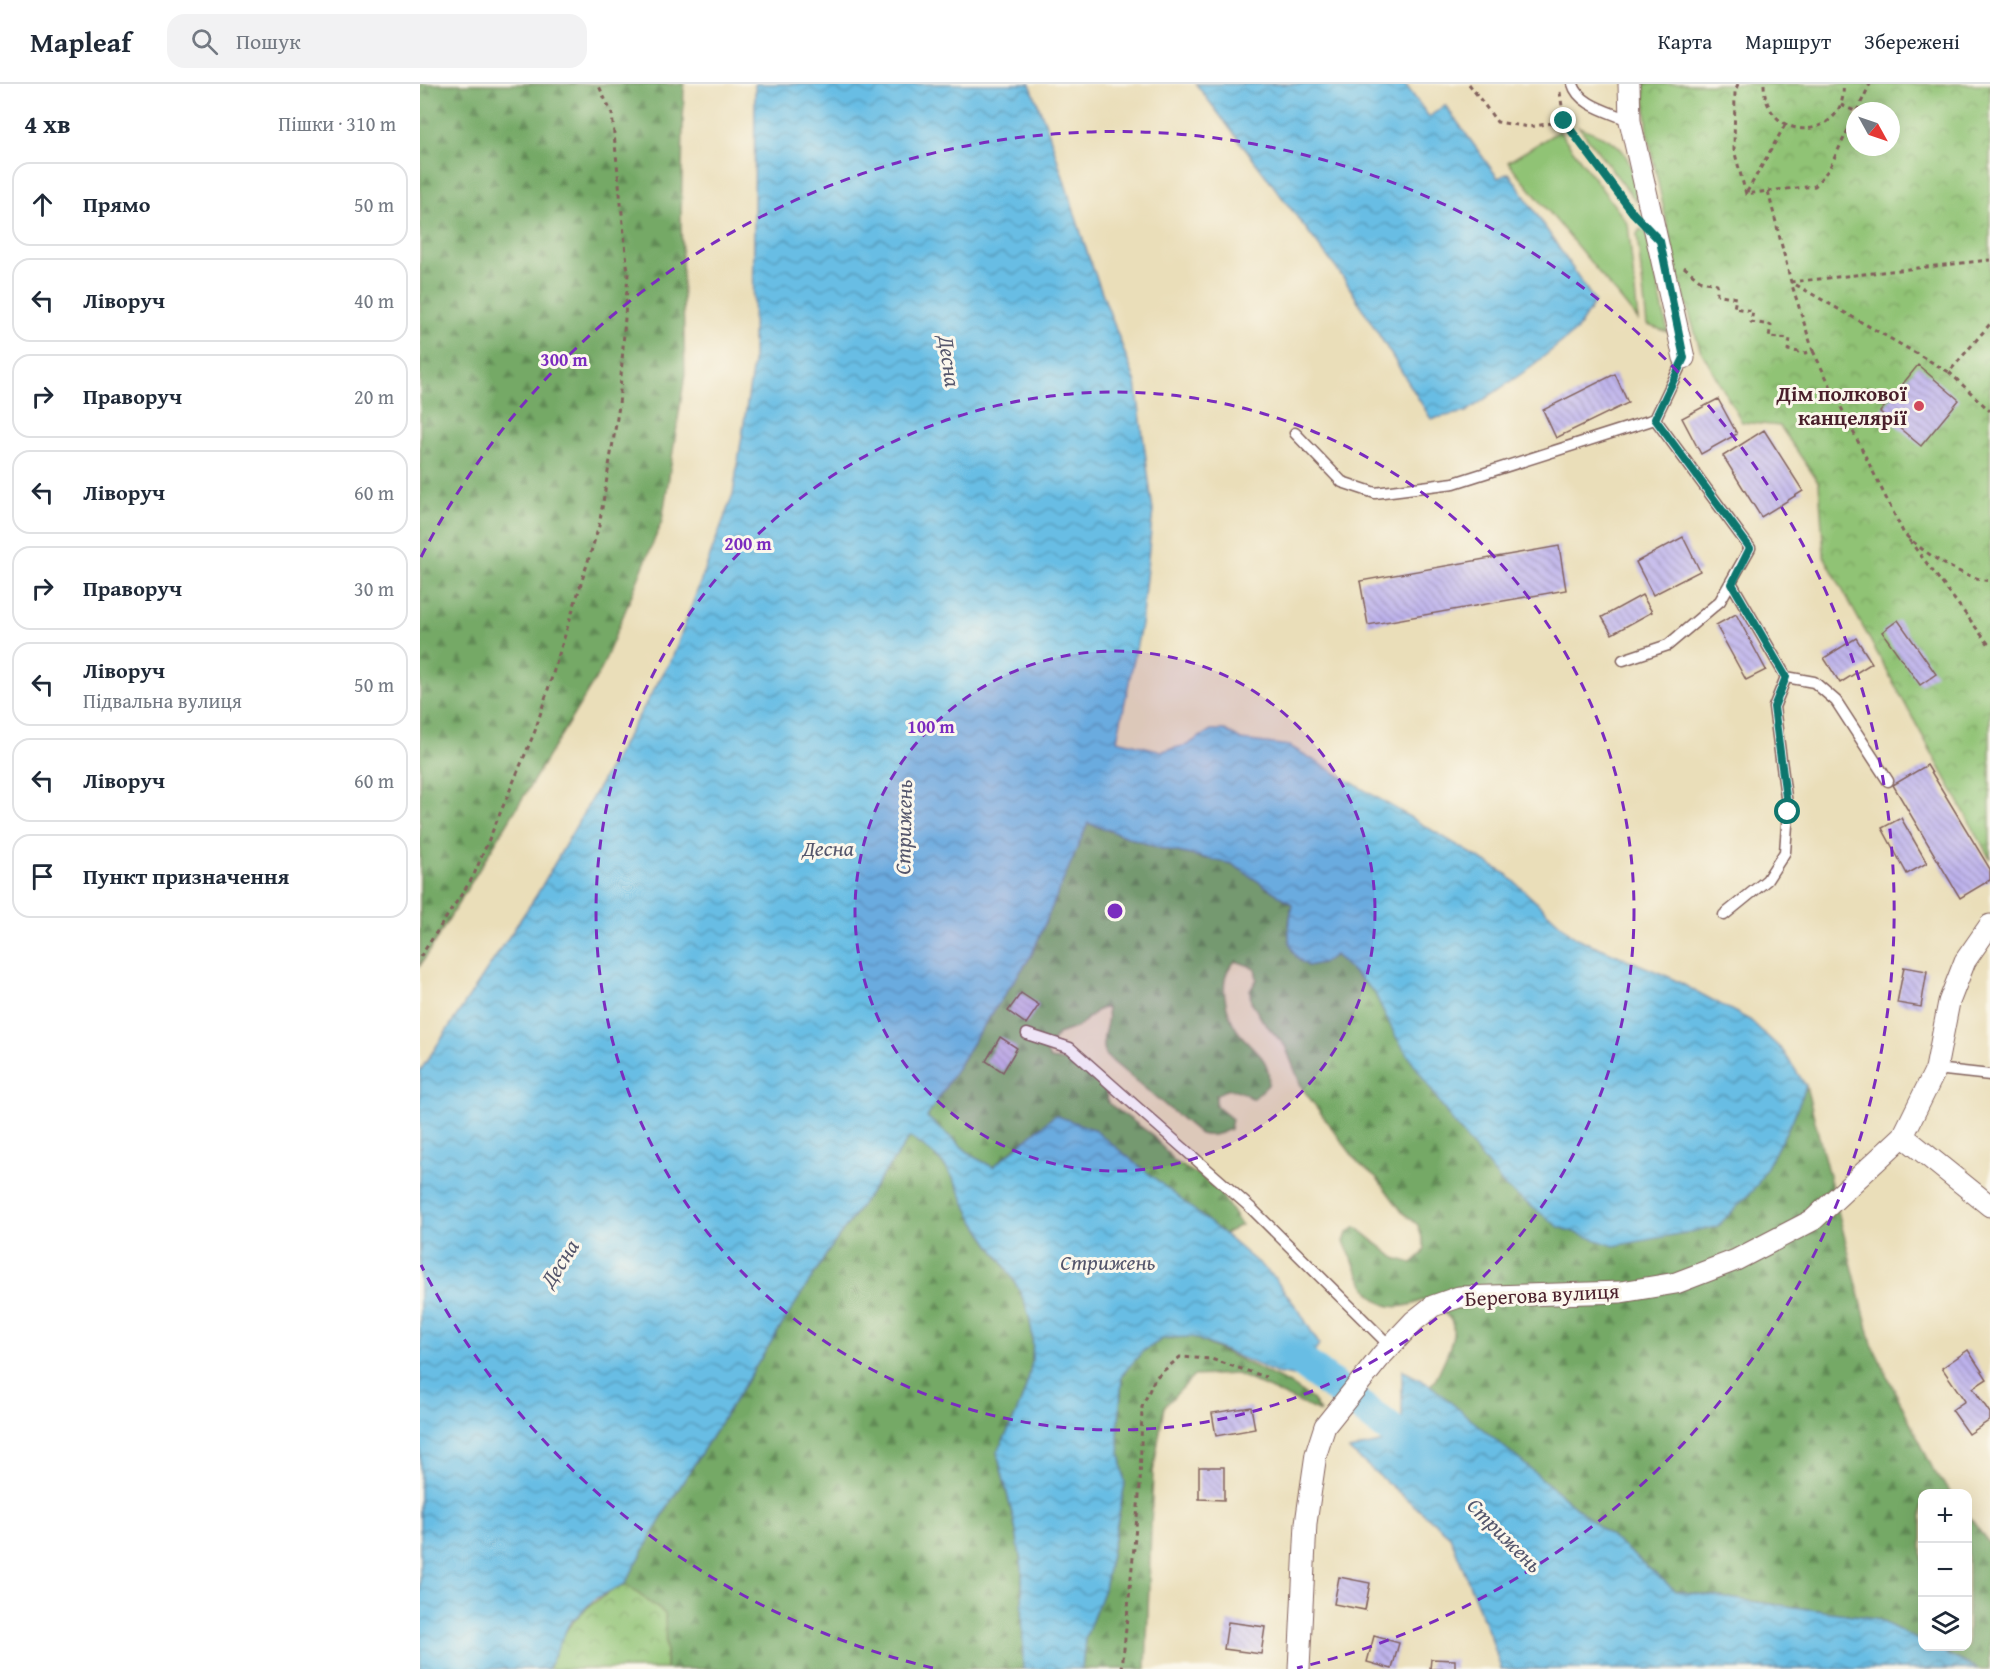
<!DOCTYPE html>
<html lang="uk">
<head>
<meta charset="utf-8">
<style>
  body { margin:0; font-family:"Gentium Book Plus",serif; background:#f2f2f3; color:#1f2937 }
  .controls { position:absolute; right:18px; bottom:18px; display:grid; overflow:hidden; border-radius:12px; box-shadow:0 6px 24px #0002 }
  .controls button { width:54px; height:54px; display:grid; place-items:center; padding:0; border:0; border-bottom:2px solid #e0e1e3; background:#fff; color:#1f2937; font:30px sans-serif }
  .compass { position:absolute; left:1426px; top:18px; width:54px; height:54px; border-radius:50%; background:#fff; box-shadow:0 6px 24px #0002; rotate:130deg }
  .stop { position:absolute; width:18px; height:18px; margin:-14px; border:4px solid #0f766e; border-radius:50%; background:#fff }
  .stop.end { background:#0f766e; border-color:#fff; box-shadow:0 2px 6px #0008 }
  .list { margin:0; padding:0; list-style:none }
  h2 { display:flex; justify-content:space-between; align-items:center; height:78px; margin:0; padding:0 24px; font-size:26px }
  h2 small { font-size:20px; font-weight:400; color:#747a83 }
  .list li { display:grid; grid-template-columns:39px 1fr auto; gap:18px; align-items:center; box-sizing:border-box; height:84px; margin:0 12px 12px; padding:0 12px; border:2px solid #e0e1e3; border-radius:18px }
  .list b { display:block; font-size:22px; white-space:nowrap }
  .list p { margin:0; font-size:20px; white-space:nowrap; color:#747a83 }
  .list em { font-size:20px; font-style:normal; color:#747a83 }
  .icon { flex:none; width:33px; height:33px; fill:none; stroke:currentColor; stroke-width:2; stroke-linecap:round; stroke-linejoin:round }
  .map { position:relative; flex:none; width:1570px; height:1585px; overflow:hidden }
  header { display:flex; align-items:center; gap:36px; box-sizing:border-box; height:84px; padding:0 30px; background:#fff; border-bottom:2px solid #e0e1e3 }
  header strong { font-size:28px }
  nav { display:flex; gap:33px; margin-inline-start:auto; font-size:21px }
  .search { width:420px; height:54px; background:#f2f2f3; display:flex; align-items:center; gap:15px; box-sizing:border-box; padding:0 21px; border-radius:18px; color:#747a83; font-size:22px }
  main { display:flex }
  aside { flex:1; background:#fff }
  .map>svg:first-child { display:block }
  .grass { fill:#90c374; stroke:#6d7150; stroke-width:1.5 }
  .forest { fill:url(#forest-firs); stroke:#5f6448; stroke-width:1.5 }
  .park { fill:url(#park-crowns); stroke:#6d7150; stroke-width:1.5; fill-rule:evenodd }
  .water { fill:url(#water-waves); stroke:#586e88; stroke-width:1.5 }
  .lines { fill:none; stroke-linecap:round; stroke-linejoin:round }
  .river { stroke:#67bde4; stroke-width:32 }
  .building { fill:url(#building-back-hatch) }
  .lane-casing { stroke:#82625d; stroke-width:13 }
  .street-casing { stroke:#82625d; stroke-width:23 }
  .path { stroke:#82625d; stroke-width:3; stroke-dasharray:4.5 4.5; stroke-linecap:butt }
  .lane { stroke:#fff; stroke-width:10 }
  .street { stroke:#fff; stroke-width:21 }
  .route { stroke:#0f766e; stroke-width:8 }
  .ring { fill:none; stroke:#7b2cbf; stroke-width:3; stroke-dasharray:10 8 }
  .poi-dot { fill:#d1495b; stroke:#fbf7ec; stroke-width:2 }
  .labels { text-anchor:middle; stroke-width:6; stroke-linejoin:round; paint-order:stroke }
  .poi-label { font-size:21px; font-weight:bold; fill:#4a1f2b; stroke:#fbf7ec; text-anchor:end }
  .street-label { font-size:21px; fill:#4a1f2b; stroke:#fbf7ec }
  .water-label { font-size:22px; font-style:italic; fill:#54566c; stroke:#fbf7ec }
  .centre { fill:#7b2cbf; stroke:#fbf7ec; stroke-width:3 }
  .ring-label { font-size:18px; text-anchor:middle; font-weight:bold; fill:#7b2cbf; stroke:#fbf7ec; stroke-width:6; stroke-linejoin:round; paint-order:stroke }
</style>
</head>
<body>
<header>
<strong>Mapleaf</strong>
<div class="search"><svg class="icon" aria-label="search" viewBox="0 0 24 24"><circle cx="10" cy="10" r="6"/><path d="M15 15l6 6"/></svg>Пошук</div>
<nav><a>Карта</a><a>Маршрут</a><a>Збережені</a></nav>
</header>
<main>
<aside>
<h2>4 хв<small>Пішки · 310 m</small></h2>
<ul class="list">
<li><svg class="icon" aria-label="ahead" viewBox="0 0 24 24"><path d="M12 20V5M6 11l6-6 6 6"/></svg><div><b>Прямо</b></div><em>50 m</em></li>
<li><svg class="icon" aria-label="left" viewBox="0 0 24 24"><path d="M17 20v-9H6M10 6l-5 5 5 5"/></svg><div><b>Ліворуч</b></div><em>40 m</em></li>
<li><svg class="icon" aria-label="right" viewBox="0 0 24 24"><path d="M7 20v-9h11M14 6l5 5-5 5"/></svg><div><b>Праворуч</b></div><em>20 m</em></li>
<li><svg class="icon" aria-label="left" viewBox="0 0 24 24"><path d="M17 20v-9H6M10 6l-5 5 5 5"/></svg><div><b>Ліворуч</b></div><em>60 m</em></li>
<li><svg class="icon" aria-label="right" viewBox="0 0 24 24"><path d="M7 20v-9h11M14 6l5 5-5 5"/></svg><div><b>Праворуч</b></div><em>30 m</em></li>
<li><svg class="icon" aria-label="left" viewBox="0 0 24 24"><path d="M17 20v-9H6M10 6l-5 5 5 5"/></svg><div><b>Ліворуч</b><p>Підвальна вулиця</p></div><em>50 m</em></li>
<li><svg class="icon" aria-label="left" viewBox="0 0 24 24"><path d="M17 20v-9H6M10 6l-5 5 5 5"/></svg><div><b>Ліворуч</b></div><em>60 m</em></li>
<li><svg class="icon" aria-label="arrive" viewBox="0 0 24 24"><path d="M6 21V4h12l-3 4 3 4H6"/></svg><div><b>Пункт призначення</b></div></li>
</ul>
</aside>
<div class="map">
<svg width="1570" height="1585" viewBox="0 0 1570 1585">
  <defs>
    <pattern id="forest-firs" width="22" height="20" patternUnits="userSpaceOnUse" patternTransform="scale(1.5)"><rect width="22" height="20" fill="#74a966"/><path d="M5 1l3.5 6h-7zM16 11l3.5 6h-7z" fill="#618954"/></pattern>
    <pattern id="park-crowns" width="20" height="18" patternUnits="userSpaceOnUse" patternTransform="scale(1.5)"><rect width="20" height="18" fill="#90c374"/><path d="M2 6a3 3 0 1 1 6 0M12 15a3 3 0 1 1 6 0" fill="none" stroke="#789e5f"/></pattern>
    <pattern id="water-waves" width="16" height="10" patternUnits="userSpaceOnUse" patternTransform="scale(1.5)"><rect width="16" height="10" fill="#67bde4"/><path d="M0 5q4-4 8 0t8 0" fill="none" stroke="#5799b9"/></pattern>
    <pattern id="building-back-hatch" width="6" height="6" patternUnits="userSpaceOnUse" patternTransform="scale(1.5)"><rect width="6" height="6" fill="#bdb2ec"/><path d="M-1 5l2 2M0 0l6 6M5-1l2 2" fill="none" stroke="#9c90bf"/></pattern>
  </defs>
  <rect width="100%" height="100%" fill="#fbf7ec"/>
  <filter id="ink" filterUnits="userSpaceOnUse"><feTurbulence type="fractalNoise" baseFrequency=".0167" numOctaves="2"/><feDisplacementMap in="SourceGraphic" scale="12" xChannelSelector="R" yChannelSelector="G"/><feConvolveMatrix kernelMatrix="1 2 1 2 8 2 1 2 1" color-interpolation-filters="sRGB"/></filter>
  <filter id="wash" filterUnits="userSpaceOnUse"><feTurbulence type="fractalNoise" baseFrequency=".008" numOctaves="4" result="noise"/><feDisplacementMap in="SourceGraphic" scale="24" xChannelSelector="R" yChannelSelector="G"/><feGaussianBlur stdDeviation="1.35" result="paint"/><feColorMatrix in="noise" values="0 0 0 0 0 0 0 0 0 0 0 0 0 0 0 0 0 1.4 0 .05"/><feComposite in="paint" operator="in"/></filter>
  <g filter="url(#wash)">
    <rect width="100%" height="100%" fill="#eadeb9"/>
    <!-- grass -->
    <path class="grass" d="M1159,43C1192,56 1206,59 1214,94C1216,103 1218,109 1216,117Z
      M1139,47L1208,140L1218,236L1088,78Z
      M1220,145L1226,148L1248,248L1227,241L1217,150Z"/>
    <!-- forest -->
    <path class="forest" d="M0,0H264L261,137L265,291L242,437L181,586L0,882Z
      M667,739L739,764L812,780L872,820L869,841L905,878L915,871L954,908L976,953L1030,1034L1085,1103H1336L1373,1035L1386,1002L1452,1260L1514,1387L1531,1409L1502,1410V1558L1455,1534L1256,1507L1010,1301L1015,1297C1021,1281 1041,1250 1030,1235C1024,1227 1011,1222 1003,1216C951,1240 943,1196 924,1158L927,1149L936,1143L975,1174L992,1179L1003,1169L1005,1164L998,1141L982,1128L957,1094L938,1079L882,1004L865,962L842,936L831,917L830,907L837,895L835,884L816,877C795,892 806,933 820,950C835,968 852,975 848,1001L833,1015C819,1006 811,1001 796,1011V1022L812,1035L810,1045C799,1050 792,1053 780,1050L686,972C678,949 692,942 686,923L676,927L658,943L638,950L626,966L630,975L660,979L684,998L688,1019L731,1050L755,1078L782,1093L798,1106L821,1141L804,1150L762,1117L599,1060L573,1083L554,1073L507,1033L558,950L611,872Z
      M490,1053C507,1065 522,1076 533,1094C541,1107 545,1122 553,1135C567,1160 588,1183 600,1208C628,1265 605,1316 577,1368L595,1442L602,1483L603,1585H246L245,1530L205,1500L251,1417L408,1168Z
      M773,1253L868,1299L892,1315L900,1328L817,1290L774,1292L744,1323L733,1389L726,1585H662L665,1555L684,1505L705,1401L698,1354L702,1291L722,1268L744,1254Z
      M1548,1431L1570,1461V1585H1558L1512,1563L1548,1562Z"/>
    <!-- park -->
    <path class="park" d="M1224,0H1570V775L1404,472L1399,399L1360,342L1322,338L1280,265L1259,196L1228,51ZM1435,27H1471V63H1435Z
      M205,1500L245,1530L246,1585H128C141,1542 166,1519 205,1500Z"/>
    <!-- water -->
    <path class="water" d="M335,0H610L627,43L668,171L716,299L733,427L721,541L697,656L742,667L767,661L791,646H805L821,656L870,662L1086,790L1154,853L1249,893L1330,936L1363,967L1386,1002L1373,1035L1336,1103L1297,1143L1194,1162L1139,1143L1085,1103L1030,1034L976,953L954,908L915,871L905,878L888,882C862,867 869,846 872,820L812,780L739,764L668,739L611,872L558,950L507,1033L554,1073L573,1083L635,1031L673,1045L804,1150L853,1192L880,1228L899,1260L887,1281L874,1292L856,1289L773,1253L744,1254L722,1268L702,1291L698,1354L705,1400L684,1505L665,1555L662,1585H603L602,1483L595,1442L577,1368C605,1316 628,1265 600,1208C588,1183 568,1160 553,1135C545,1122 541,1107 533,1094C523,1076 507,1065 490,1053L408,1168L251,1417L205,1500L176,1514L149,1540L128,1585H0V987L116,812L253,572L313,410L333,280Z
      M776,0H985L1009,33L1025,21L1078,94L1089,89L1175,218L1156,247L1104,288L1046,328L1011,335L925,196Z
      M982,1286L1010,1301L1256,1507L1455,1534L1502,1558V1562L1512,1563L1558,1585H1081L1072,1557L1030,1452L929,1366L982,1354Z"/>
    <g class="lines">
      <!-- river -->
      <path class="river" d="M853,1256L982,1354L1014,1382"/>
    </g>
    <g id="blocks">
      <!-- building -->
      <path class="building" d="M1498,281L1539,316L1501,362L1460,328Z
        M1195,290L1208,319L1136,354L1123,326Z
        M1298,315L1317,350L1281,370L1262,334Z
        M1344,346L1383,407L1341,433L1303,372Z
        M1263,453L1280,487L1233,511L1216,478Z
        M1139,462L1146,506L948,541L940,497Z
        M1222,511L1232,528L1192,550L1182,533Z
        M1316,530L1346,586L1326,596L1296,541Z
        M1478,536L1516,590L1500,601L1462,548Z
        M1436,554L1452,579L1420,599L1404,574Z
        M1507,681L1570,785V796L1540,814L1473,701Z
        M1481,734L1507,779L1487,790L1462,744Z
        M1484,883L1507,887L1501,923L1477,919Z
        M601,909L619,921L606,940L588,927Z
        M580,953L597,964L583,988L566,977Z
        M1548,1266L1567,1295L1553,1304L1570,1329V1336L1549,1350L1532,1326L1545,1317L1522,1284Z
        M831,1323L835,1345L796,1352L792,1329Z
        M779,1383H804V1416L779,1415Z
        M919,1493L950,1499L945,1526L914,1520Z
        M808,1538L845,1543L841,1570L804,1565Z
        M954,1552L979,1559L972,1585L947,1578Z
        M1011,1575L1035,1576V1585H1010Z"/>
    </g>
  </g>
  <g filter="url(#ink)">
    <use href="#blocks" fill-opacity="0" stroke="#82625d" stroke-width="1.5"/>
    <g class="lines">
      <!-- lane casing -->
      <g class="lane-casing">
        <path id="lane" d="M1153,0C1159,22 1192,28 1210,37
          M875,349L922,398L955,409L1034,399L1235,335L1264,274
          M1312,500L1366,593L1394,598L1416,617L1468,697
          M1203,576L1248,561L1300,517L1330,464L1235,335
          M1304,831L1347,796L1365,768L1368,728L1354,623L1366,593
          M607,950L650,964L832,1125L970,1262
          M1516,985L1570,991"/>
      </g>
      <!-- street casing -->
      <g class="street-casing">
        <path id="street" d="M1209,0L1210,37L1264,274
          M1483,1052L1570,1122
          M879,1585L886,1439L896,1370L905,1342L962,1271L994,1237L1013,1222L1039,1213L1201,1208L1256,1199L1316,1176L1393,1136L1483,1052L1516,985L1529,918L1545,877L1570,841"/>
      </g>
      <!-- path -->
      <path class="path" d="M1049,0L1077,38L1109,43L1144,37L1210,125
        M1318,0L1315,7L1314,66L1326,110L1348,107L1371,198L1529,288L1570,240
        M1344,0C1345,63 1429,56 1423,0
        M1140,8L1144,37
        M1421,21L1435,27
        M1437,27L1450,0
        M1348,107L1395,102L1409,85L1435,31
        M1327,108L1365,41
        M1264,183L1281,197L1297,200V210L1316,214L1314,224L1333,227L1331,238L1351,241L1349,253L1370,255L1368,266L1385,269L1393,267L1371,198L1570,176
        M1393,267L1484,450C1509,472 1536,491 1570,497
        M1529,288L1570,327
        M1489,456L1570,562
        M0,873L53,793L115,647L179,442L199,322L208,189L192,30L178,0
        M702,1585L720,1402L722,1323L735,1294L760,1273L791,1275L846,1293"/>
      <!-- lane -->
      <use href="#lane" class="lane"/>
      <!-- street -->
      <use href="#street" class="street"/>
    </g>
  </g>
  <g class="lines" filter="url(#ink)">
    <!-- route -->
    <path class="route" d="M1144,37L1213,129L1240,157L1264,274L1235,335L1330,464L1312,500L1366,593L1354,623L1368,728"/>
  </g>
  <!-- distance rings -->
  <circle cx="695" cy="827" r="260" fill="#7b2cbf" fill-opacity=".12"/>
  <g class="ring">
    <circle cx="695" cy="827" r="260"/>
    <circle cx="695" cy="827" r="519"/>
    <path d="M513 1584A779 779 0 0 1 1 1181M1 473A779 779 0 1 1 877 1584"/>
  </g>
  <!-- markers -->
  <circle class="poi-dot" cx="1499" cy="322" r="6"/>
  <g class="labels">
    <!-- poi labels -->
    <g class="poi-label">
      <text x="1487" y="317">Дім полкової<tspan x="1487" dy="24">канцелярії</tspan></text>
    </g>
    <!-- street labels -->
    <g class="street-label">
      <text transform="translate(1122 1211) rotate(-3)" y="7">Берегова вулиця</text>
    </g>
    <!-- water labels -->
    <g class="water-label">
      <text transform="translate(530 277) rotate(82)" y="8">Десна</text>
      <text transform="translate(483 743) rotate(-89)" y="8">Стрижень</text>
      <text x="408" y="772">Десна</text>
      <text x="688" y="1186">Стрижень</text>
      <text transform="translate(139 1179) rotate(-57)" y="8">Десна</text>
      <text transform="translate(1085 1451) rotate(45)" y="8">Стрижень</text>
    </g>
  </g>
  <circle cx="695" cy="827" r="9" class="centre"/>
  <g class="ring-label">
    <text x="144" y="282">300 m</text>
    <text x="328" y="466">200 m</text>
    <text x="511" y="649">100 m</text>
  </g>
</svg>
<div class="controls">
<button>+</button>
<button>−</button>
<button><svg class="icon" aria-label="layers" viewBox="0 0 24 24"><path d="M12 4l9 5-9 5-9-5zM3 14l9 5 9-5"/></svg></button>
</div>
<svg class="compass" viewBox="-18 -18 36 36"><path d="M0-13l5 13h-10z" fill="#e53935"/><path d="M0 13l5-13h-10z" fill="#747a83"/></svg>
<div class="stop" style="left:1368px;top:728px"></div>
<div class="stop end" style="left:1144px;top:37px"></div>
</div>
</main>
</body>
</html>
